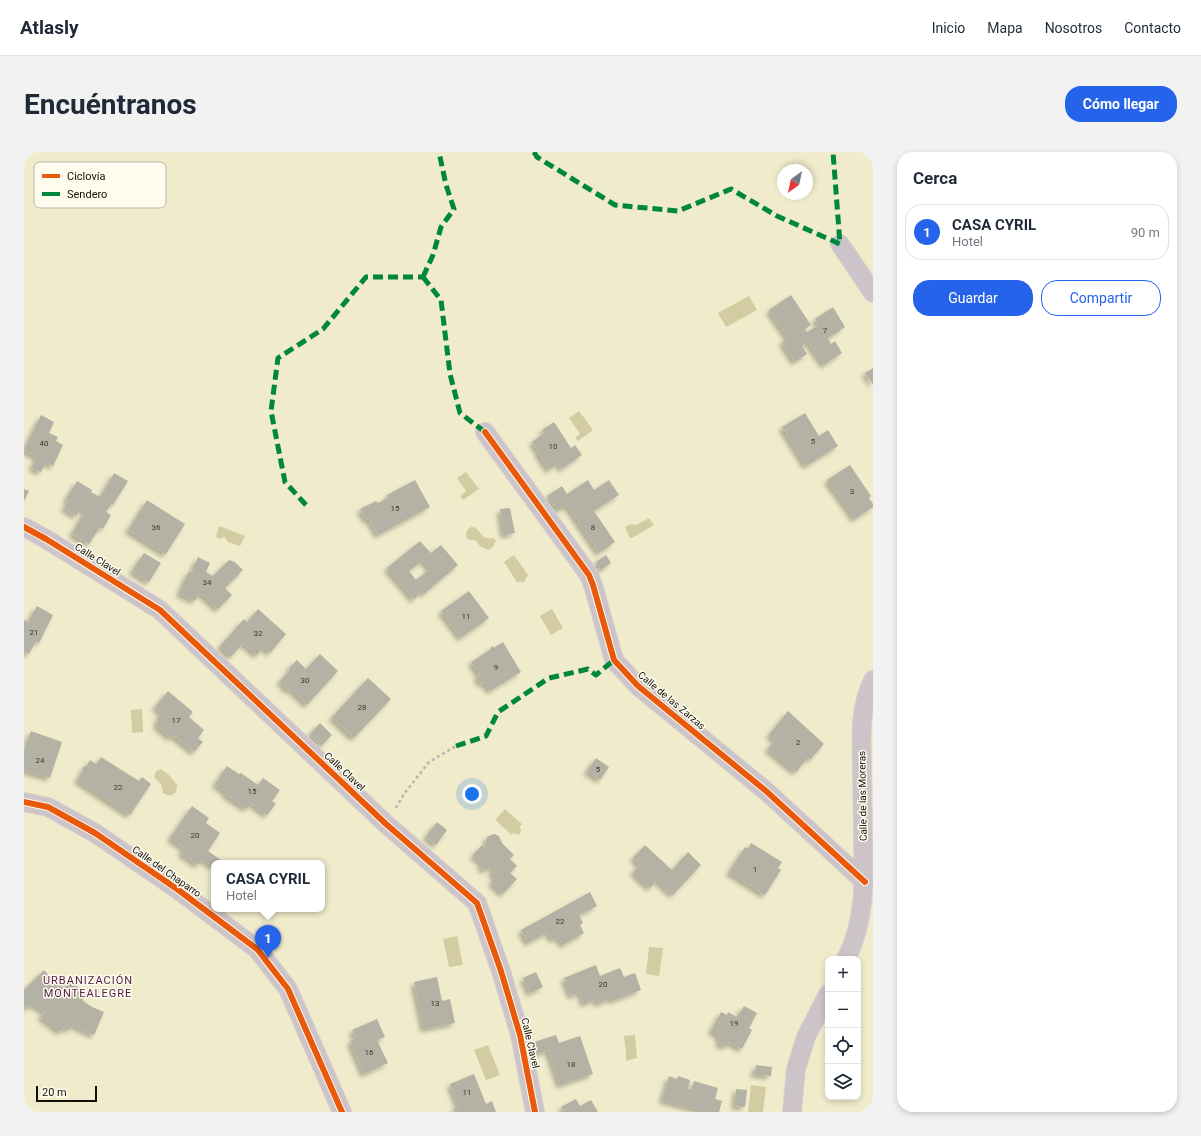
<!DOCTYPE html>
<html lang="es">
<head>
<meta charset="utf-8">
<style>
  body { margin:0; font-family:Roboto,sans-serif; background:#f2f2f3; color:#1f2937 }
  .controls { position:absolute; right:12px; bottom:12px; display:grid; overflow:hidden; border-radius:8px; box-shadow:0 2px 6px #0003 }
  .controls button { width:36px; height:36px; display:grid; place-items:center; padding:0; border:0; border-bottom:1px solid #e0e1e3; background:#fff; color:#1f2937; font:20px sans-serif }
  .compass { position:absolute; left:753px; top:12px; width:36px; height:36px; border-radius:50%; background:#fff; box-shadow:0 2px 6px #0003; rotate:213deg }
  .scale { position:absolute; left:12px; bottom:10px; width:61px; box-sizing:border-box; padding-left:4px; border:2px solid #131106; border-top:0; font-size:11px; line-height:14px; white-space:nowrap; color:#131106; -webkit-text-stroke:3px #fefcef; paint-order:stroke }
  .you { position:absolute; left:448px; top:642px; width:14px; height:14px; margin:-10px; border:3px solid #fff; border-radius:50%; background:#1a73e8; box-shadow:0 0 0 6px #1a73e833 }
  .badge { display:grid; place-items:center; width:26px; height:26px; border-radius:50%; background:#2563eb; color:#fff; font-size:13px; font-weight:700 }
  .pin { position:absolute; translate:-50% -33px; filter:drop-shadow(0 1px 2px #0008) }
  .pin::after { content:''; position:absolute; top:21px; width:14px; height:12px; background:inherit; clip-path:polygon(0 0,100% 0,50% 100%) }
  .popup { position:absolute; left:187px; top:708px; width:114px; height:52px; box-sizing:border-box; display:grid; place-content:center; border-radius:8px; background:#fff; filter:drop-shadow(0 1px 3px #0005); font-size:13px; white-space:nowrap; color:#747a83 }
  .popup b { font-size:15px; color:#1f2937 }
  .popup::after { content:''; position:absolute; left:50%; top:100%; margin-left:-8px; border:8px solid transparent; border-top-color:#fff }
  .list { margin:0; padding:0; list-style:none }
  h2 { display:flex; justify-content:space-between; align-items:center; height:52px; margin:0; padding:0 16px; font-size:17px }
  h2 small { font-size:13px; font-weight:400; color:#747a83 }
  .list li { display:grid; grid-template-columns:26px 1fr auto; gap:12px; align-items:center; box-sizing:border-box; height:56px; margin:0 8px 8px; padding:0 8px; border:1px solid #e0e1e3; border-radius:16px }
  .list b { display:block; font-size:15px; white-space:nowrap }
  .list p { margin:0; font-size:13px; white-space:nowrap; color:#747a83 }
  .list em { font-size:13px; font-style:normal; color:#747a83 }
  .actions { display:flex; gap:8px; padding:12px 16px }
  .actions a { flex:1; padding:9px 0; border:1px solid #2563eb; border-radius:16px; text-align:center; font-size:14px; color:#2563eb }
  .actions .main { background:#2563eb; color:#fff }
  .icon { flex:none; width:22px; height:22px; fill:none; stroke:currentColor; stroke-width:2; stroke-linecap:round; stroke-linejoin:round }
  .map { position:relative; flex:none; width:849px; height:960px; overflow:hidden; border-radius:16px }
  header { display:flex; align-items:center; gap:24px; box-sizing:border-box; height:56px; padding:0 20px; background:#fff; border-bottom:1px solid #e0e1e3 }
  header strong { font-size:19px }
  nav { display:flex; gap:22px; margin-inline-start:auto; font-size:14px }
  .intro { display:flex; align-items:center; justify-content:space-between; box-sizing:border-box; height:96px; padding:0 24px }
  h1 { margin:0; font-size:28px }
  .button { padding:10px 18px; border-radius:16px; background:#2563eb; color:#fff; font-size:14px; font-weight:700 }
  main { display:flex; gap:24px; padding:0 24px }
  aside { flex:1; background:#fff; border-radius:16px; box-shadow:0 2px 6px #0003 }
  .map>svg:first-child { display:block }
  .green { fill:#f0ebcb; fill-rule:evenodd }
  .water { fill:#d3cca2 }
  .building { fill:#b4b2a4; fill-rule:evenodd; filter:url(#shadow) }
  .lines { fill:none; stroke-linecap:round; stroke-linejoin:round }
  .minor-casing { stroke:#d4d3cd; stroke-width:20 }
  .path { stroke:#b9b5b5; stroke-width:2.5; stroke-dasharray:3 3; stroke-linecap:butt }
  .minor { stroke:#ccc4c8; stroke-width:18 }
  .quiet { stroke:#00873e; stroke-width:5; stroke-dasharray:10 5; stroke-linecap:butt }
  .cycleway-casing { stroke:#fefcef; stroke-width:8 }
  .cycleway { stroke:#e8590c; stroke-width:6 }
  .labels { text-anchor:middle; stroke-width:3; stroke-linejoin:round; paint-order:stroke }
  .number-label { font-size:8px; fill:#3b392e }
  .street-label { font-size:10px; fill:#131106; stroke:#fefcef }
  .neighbourhood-label { font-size:11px; letter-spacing:1px; fill:#501b47; stroke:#fefcef }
  .key { fill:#fefcef; stroke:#b8b6a9; stroke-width:1 }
  .key-label { font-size:11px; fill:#131106 }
</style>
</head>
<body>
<header>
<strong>Atlasly</strong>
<nav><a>Inicio</a><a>Mapa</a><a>Nosotros</a><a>Contacto</a></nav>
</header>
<div class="intro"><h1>Encuéntranos</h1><a class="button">Cómo llegar</a></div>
<main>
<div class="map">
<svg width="849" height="960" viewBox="0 0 849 960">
  <defs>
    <filter id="shadow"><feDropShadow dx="-3.5" dy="3.5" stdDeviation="2" flood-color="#0004"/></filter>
  </defs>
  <rect width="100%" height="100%" fill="#faf9f2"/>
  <!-- green -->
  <path class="green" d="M0,0H849V960H0ZM759,18H783V42H759ZM190,711H298V757H190ZM804,807H834V945H804Z"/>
  <!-- water -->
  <path class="water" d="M725,144L733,158L702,175L694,161Z
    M555,259L569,278L554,289L551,286L556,282L545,266Z
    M442,320L455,337L439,348L436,344L442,339L433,326Z
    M625,366L630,373L608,386H606L601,375L607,372L612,373Z
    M195,374L221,384L216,394L204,390L200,384L197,387L192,385Z
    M447,375C454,375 455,381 460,385C464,387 467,386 470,386L472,389L469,395L464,398L457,395L451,388H445C440,384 442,377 447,375Z
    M490,403L504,423L500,430H493L480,410Z
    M528,457L539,476L527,483L516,464Z
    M118,557L119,580L108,581L107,558Z
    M137,617L146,624L153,633L152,640C148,644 144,644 139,641L137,632L130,625L132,619Z
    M481,657L498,672L495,675L497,677V680L495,683L489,681L488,683L471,668Z
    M433,784L439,813L425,815L419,787Z
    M625,795L639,796L635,824L622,822Z
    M611,883L613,906L602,909V900L600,884Z
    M464,893L476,923L462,928L450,898Z
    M727,933L742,935L739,960H724Z"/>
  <!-- building -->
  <path class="building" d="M767,143L787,173L781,177L783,180L795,173L791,167L809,155L821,175L804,186L807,192L811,189L818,201L800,213L784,190L778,194L783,202L771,210L758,190L764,186L745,158Z
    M849,216V233L841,221Z
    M781,261L795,284L804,278L814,294L782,314L758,275Z
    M17,263L30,270L25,281L34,285L32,289L39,293L29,314L22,310L17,320L8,316L13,305L0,298Z
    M530,270L547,296L551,293L558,303L538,317L534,311L525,318L514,301L515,300L508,290L520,281L518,278Z
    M826,313L847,344L845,346L849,352V355L831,367L803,328Z
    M90,321L104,329L89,353L87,352L82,360L87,363L79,377L76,375L65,392L48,382L61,359L57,357L52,364L40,356L45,349L42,347L53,329L68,338L67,340L76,345Z
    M391,328L406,355L354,383L345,367L342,368L336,357L352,349L354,351L364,346L363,343Z
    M564,328L570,338L585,328L595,343L570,359L591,390L575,401L543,353L534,359L523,344L538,334L543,342Z
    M0,337L5,339L0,349Z
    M123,348L161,372L142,402L104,378Z
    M486,356L491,381L480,383L476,357Z
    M396,389L407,401L417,393L434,413L400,442L397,439L390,448L363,416ZM399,408L406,417L392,428L385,419Z
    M120,401L137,411L125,430L108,419Z
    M582,403L587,411L577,418L572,410Z
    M174,405L186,411L182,420L189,424L205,408L211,410L219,418L201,436L208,443L194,457L180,444L175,441L171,449L155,441L165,419L167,421Z
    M445,439L465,466L437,486L417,459Z
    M13,454L29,463L15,491L12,489L5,502L0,500V468L4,470Z
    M234,457L262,482L246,501L240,495L233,503L219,491L207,505L196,494L220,467L223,470Z
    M479,490L497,520L466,539L460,530L457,532L453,525L456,523L447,510L467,497L466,496L469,494L470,496Z
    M296,502L314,519L283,553L267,537L265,539L256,529L266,518L265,516L273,508L282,517Z
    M344,526L367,547L330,586L308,565Z
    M144,539L169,560L165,565L180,578L174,586L179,590L170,600L149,583L147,586L132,573L135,569L133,568L138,561L131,555Z
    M764,559L800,592L786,608L784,606L772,620L744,597L751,588L745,583Z
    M296,571L308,583L297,594L286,582Z
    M7,579L38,590L26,626L0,618V599Z
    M77,605L115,629L118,625L127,632L106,663L53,628L59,619H58L60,614L62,615L66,608L72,612Z
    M572,606L585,615L576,628L563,619Z
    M203,614L215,622L217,621L234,633L239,626L256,638L248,649L252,652L243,663L227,651L223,657L201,642L202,640L191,632Z
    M168,654L185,666L182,671L196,681L184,699L197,708L194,711H190V715L178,707L174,713L157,701L160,696L146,686Z
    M413,670L423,678L412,693L402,684Z
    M471,682L475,684L478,691L490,703L486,707L493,714L486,721L493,727L479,742L467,730L472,726L467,720L470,717L467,714L462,718L458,717L457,714L458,711L449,703L458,693L462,697L465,694L462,692L463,685L467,683Z
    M727,691L758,710L754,716L757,718L741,743L705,720L721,695L724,697Z
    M621,693L648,718L664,700L677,713L649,743L633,728L626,736L609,720L616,713L609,706Z
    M566,740L573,754L555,763L559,771L556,773L560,781L539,793L534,785L529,788L524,780L504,791L497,778Z
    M572,813L576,824L596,816L600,825L611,821L617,838L588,849V846L574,852L572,847L560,852L556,840L547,844L540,826Z
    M20,818L29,828L40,836L45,829L63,841L58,848L68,855L80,860L70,883L49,873L45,878L40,875L37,880L17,865L21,860L8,852L5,856L0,852V838Z
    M512,820L519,835L506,841L499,826Z
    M413,825L418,849L426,847L431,871L400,877L390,830Z
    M720,854L733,861L725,876L728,878L718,897L705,890L702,895L694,891L696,888L694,886L695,883L687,879L697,860L703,863L704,860L713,865Z
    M353,867L361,885L353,888L364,911L340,922L326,889L332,886L328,878Z
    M532,883L535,891L556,884L569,922L536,933L524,898L513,902L510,890Z
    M732,913L748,915L747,924L730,922Z
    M450,922L462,952L468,949L472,960H431L429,957L435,955L426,932Z
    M645,924L653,927L654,924L666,928L664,937L667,938L670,929L694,936L691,947L698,949L695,960H675L676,958L638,948Z
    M712,937L723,938L721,955L711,954Z
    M552,947L556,954L567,948L574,960H540L537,955Z"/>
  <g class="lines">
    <!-- minor casing -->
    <g class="minor-casing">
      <path id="minor" d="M816,92L849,141
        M461,280L565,423L569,433L590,508L614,534L742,639L841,730
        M0,375L22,387L136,458L362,672L453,751L477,819L496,883L511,960
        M0,650L24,655L71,681L153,737L233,797L264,837L318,960
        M822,807C842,769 840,726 839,685C839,660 838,636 838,611C837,583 836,554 849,528
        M768,960L772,917L782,885L804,842"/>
    </g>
    <!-- path -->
    <path class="path" d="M372,656L380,642L405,610L432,594"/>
    <!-- minor -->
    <use href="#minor" class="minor"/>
    <!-- quiet -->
    <path class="quiet" d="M510,0L513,5L591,53L654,59L707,37L753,64L816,92L809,0
      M399,125L417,148L426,222L436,261L461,280
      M399,125L409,103L417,75L430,57L422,33L415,0
      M282,353L261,330L247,259L254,206L299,177L342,125H399
      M432,594L462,584L474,560L525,526L564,517L572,523L590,508"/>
    <!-- cycleway casing -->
    <g class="cycleway-casing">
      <path id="cycleway" d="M461,280L565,423L569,433L590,508L614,534L742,639L841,730
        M0,375L22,387L136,458L362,672L453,751L477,819L496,883L511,960
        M0,650L24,655L71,681L153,737L233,797L264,837L318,960"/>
    </g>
    <!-- cycleway -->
    <use href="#cycleway" class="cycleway"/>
  </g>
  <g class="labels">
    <!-- number labels -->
    <g class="number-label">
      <text x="801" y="181">7</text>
      <text x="789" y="292">5</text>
      <text x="20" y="294">40</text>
      <text x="529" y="297">10</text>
      <text x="828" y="342">3</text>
      <text x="371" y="359">15</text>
      <text x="132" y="378">36</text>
      <text x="569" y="378">8</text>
      <text x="183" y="433">34</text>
      <text x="442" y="467">11</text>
      <text x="10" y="483">21</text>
      <text x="234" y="484">32</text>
      <text x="472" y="518">9</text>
      <text x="281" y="531">30</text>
      <text x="338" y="558">28</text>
      <text x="152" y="571">17</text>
      <text x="774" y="593">2</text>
      <text x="16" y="611">24</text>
      <text x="574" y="620">5</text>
      <text x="94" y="638">22</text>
      <text x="228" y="642">15</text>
      <text x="171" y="686">20</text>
      <text x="731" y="720">1</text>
      <text x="536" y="772">22</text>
      <text x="579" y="835">20</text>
      <text x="411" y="854">13</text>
      <text x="710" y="874">19</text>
      <text x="345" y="903">16</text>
      <text x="547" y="915">18</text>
      <text x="443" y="943">11</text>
    </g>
    <!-- street labels -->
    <g class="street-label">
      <text transform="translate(74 407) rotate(32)" y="4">Calle Clavel</text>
      <text transform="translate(648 548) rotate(40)" y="4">Calle de las Zarzas</text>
      <text transform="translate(321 619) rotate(43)" y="4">Calle Clavel</text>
      <text transform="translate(838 644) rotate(-91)" y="4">Calle de las Moreras</text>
      <text transform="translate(143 719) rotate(35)" y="4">Calle del Chaparro</text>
      <text transform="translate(507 891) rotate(77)" y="4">Calle Clavel</text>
    </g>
    <!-- neighbourhood labels -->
    <g class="neighbourhood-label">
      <text x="64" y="832">URBANIZACIÓN<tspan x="64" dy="13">MONTEALEGRE</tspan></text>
    </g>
  </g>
  <!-- legend -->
  <rect x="10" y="10" width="132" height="46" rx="6" class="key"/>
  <rect x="18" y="22" width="18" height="4" fill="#e8590c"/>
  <rect x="18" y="40" width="18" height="4" fill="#00873e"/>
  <g class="key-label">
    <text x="43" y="28">Ciclovía</text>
    <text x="43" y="46">Sendero</text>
  </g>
</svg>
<div class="controls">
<button>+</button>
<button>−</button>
<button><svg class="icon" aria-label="locate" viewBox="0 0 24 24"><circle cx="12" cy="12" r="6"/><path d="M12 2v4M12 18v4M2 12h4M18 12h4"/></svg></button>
<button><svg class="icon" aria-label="layers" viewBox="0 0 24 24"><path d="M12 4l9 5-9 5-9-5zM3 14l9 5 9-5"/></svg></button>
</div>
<svg class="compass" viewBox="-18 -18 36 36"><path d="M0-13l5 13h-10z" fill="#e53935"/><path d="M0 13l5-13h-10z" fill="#747a83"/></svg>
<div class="scale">20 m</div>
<div class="you"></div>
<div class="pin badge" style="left:244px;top:806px">1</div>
<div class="popup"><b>CASA CYRIL</b>Hotel</div>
</div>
<aside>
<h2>Cerca<small></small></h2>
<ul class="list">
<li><span class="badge">1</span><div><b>CASA CYRIL</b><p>Hotel</p></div><em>90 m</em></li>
</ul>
<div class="actions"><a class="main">Guardar</a><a>Compartir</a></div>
</aside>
</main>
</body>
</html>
